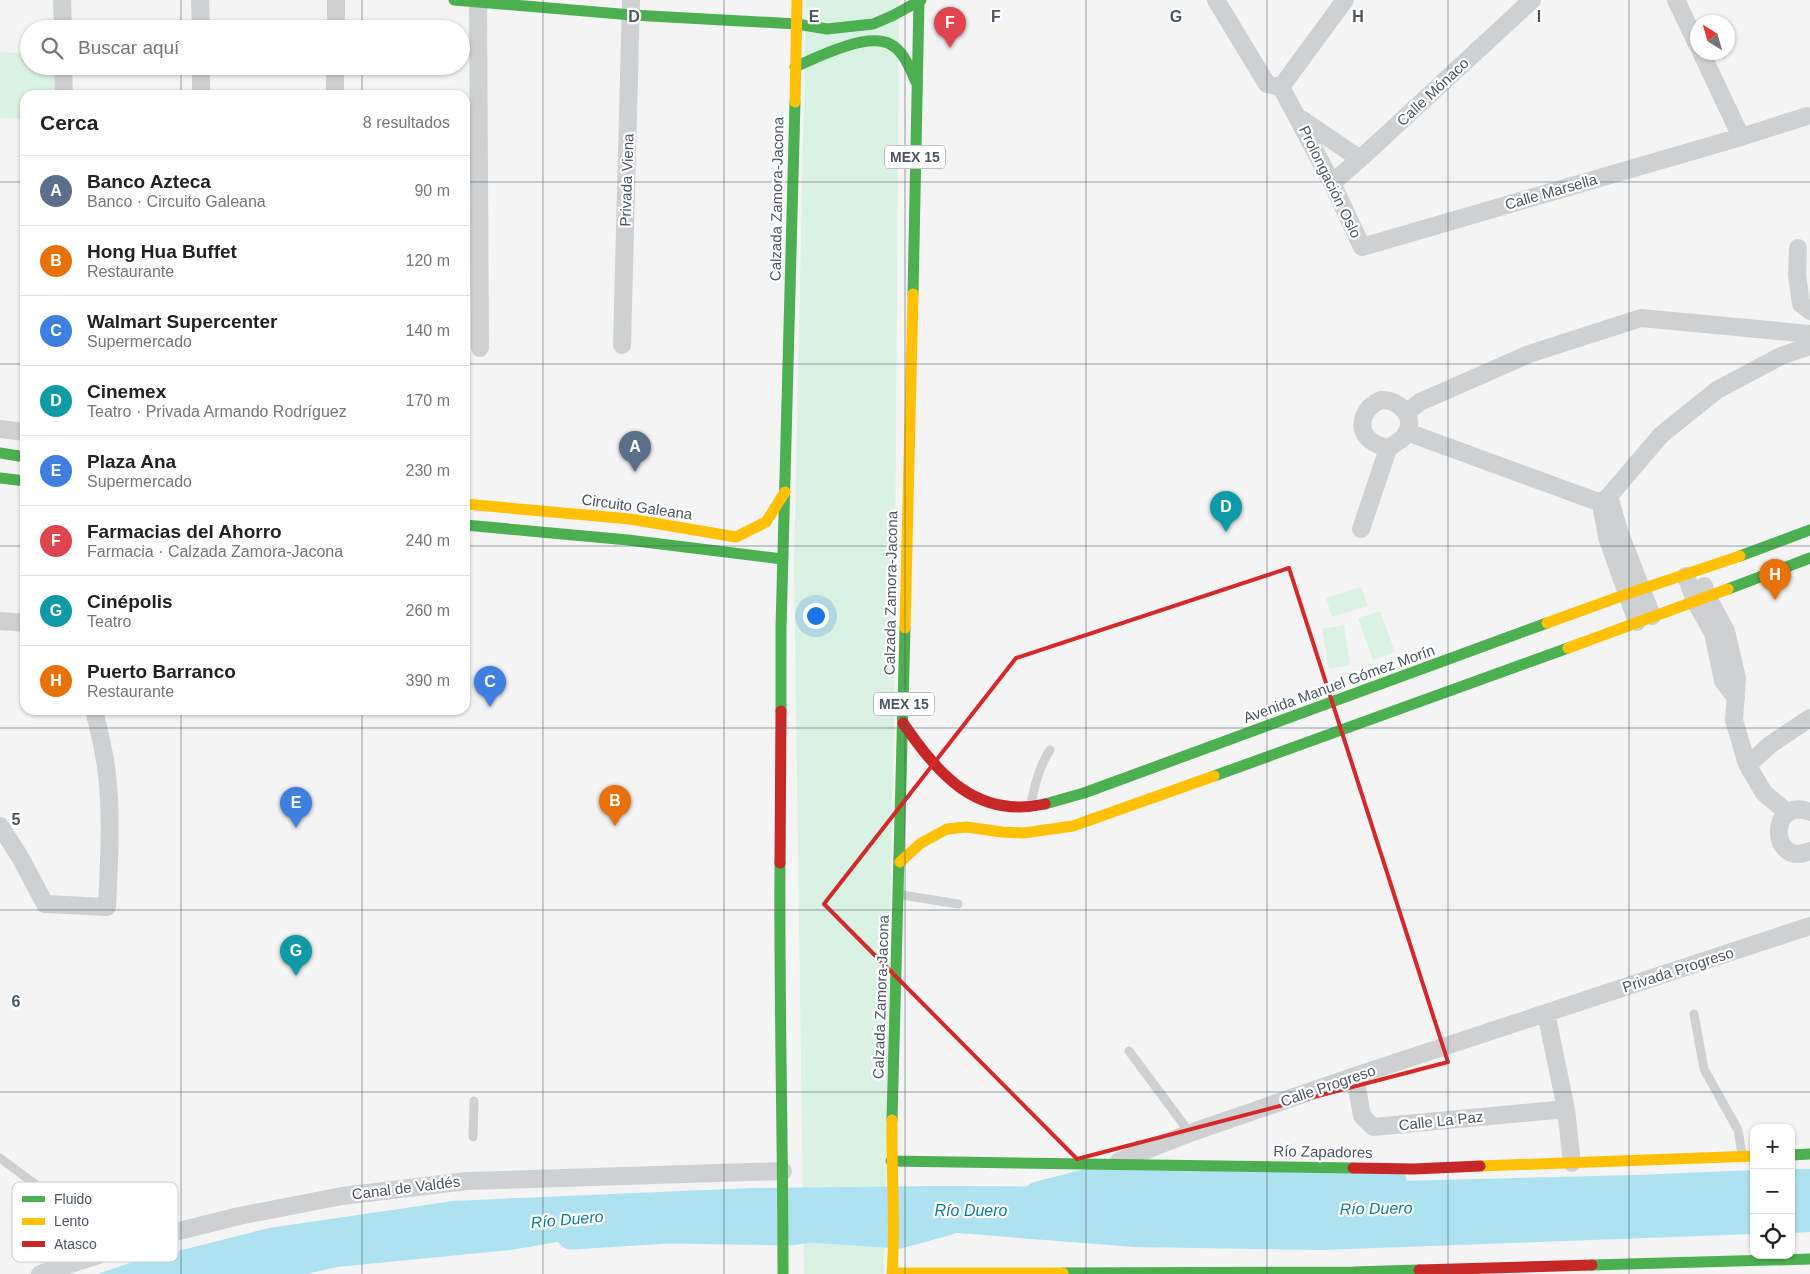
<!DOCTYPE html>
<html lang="es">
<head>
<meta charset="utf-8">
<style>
  body { margin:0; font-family:Helvetica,sans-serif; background:#f2f2f2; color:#222 }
  .controls { position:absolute; right:15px; bottom:15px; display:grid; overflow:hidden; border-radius:10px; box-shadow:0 1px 4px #0004 }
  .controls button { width:45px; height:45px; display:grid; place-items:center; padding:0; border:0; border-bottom:1px solid #e0e0e0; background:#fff; color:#222; font:25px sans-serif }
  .compass { position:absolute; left:1690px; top:15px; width:45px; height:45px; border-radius:50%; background:#fff; box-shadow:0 1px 4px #0004; rotate:323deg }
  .you { position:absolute; left:815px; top:615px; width:18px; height:18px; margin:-12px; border:4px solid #fff; border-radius:50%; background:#1a73e8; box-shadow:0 0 0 8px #1a73e833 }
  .badge { display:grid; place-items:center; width:32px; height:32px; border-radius:50%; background:#db2777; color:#fff; font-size:16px; font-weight:700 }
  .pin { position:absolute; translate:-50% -41px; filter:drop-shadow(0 1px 2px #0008) }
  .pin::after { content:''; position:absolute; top:26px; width:18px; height:15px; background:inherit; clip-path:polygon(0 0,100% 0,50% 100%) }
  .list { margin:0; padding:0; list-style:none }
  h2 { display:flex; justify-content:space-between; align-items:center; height:65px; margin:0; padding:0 20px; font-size:21px }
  h2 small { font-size:16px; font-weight:400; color:#767676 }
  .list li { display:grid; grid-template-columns:32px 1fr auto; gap:15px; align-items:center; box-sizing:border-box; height:70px; padding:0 20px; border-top:1px solid #e0e0e0 }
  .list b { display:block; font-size:19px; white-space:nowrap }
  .list p { margin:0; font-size:16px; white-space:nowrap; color:#767676 }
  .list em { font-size:16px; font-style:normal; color:#767676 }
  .icon { flex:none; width:28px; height:28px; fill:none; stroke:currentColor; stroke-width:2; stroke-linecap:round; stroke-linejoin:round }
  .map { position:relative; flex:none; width:1810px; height:1274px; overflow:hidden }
  .search { position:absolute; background:#fff; box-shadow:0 1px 4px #0004; left:20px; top:20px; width:450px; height:55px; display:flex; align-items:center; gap:12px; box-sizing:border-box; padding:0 18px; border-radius:28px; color:#767676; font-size:19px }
  .panel { position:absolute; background:#fff; box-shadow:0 1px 4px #0004; left:20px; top:90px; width:450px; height:625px; border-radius:15px }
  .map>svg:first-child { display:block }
  .green { fill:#d9f2e3 }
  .water { fill:#aee2f0 }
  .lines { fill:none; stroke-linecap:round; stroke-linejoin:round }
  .river { stroke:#aee2f0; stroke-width:29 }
  .lane { stroke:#ced0d2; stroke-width:9 }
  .street { stroke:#ced0d2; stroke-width:18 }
  .fast { stroke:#4caf50; stroke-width:11 }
  .slow { stroke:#ffc107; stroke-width:11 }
  .jam { stroke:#c62828; stroke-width:11 }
  .marked { fill:none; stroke:#d62828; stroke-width:4; stroke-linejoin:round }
  .grid { fill:none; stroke:#4a5661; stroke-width:1; stroke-opacity:0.55 }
  .labels { text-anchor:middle; stroke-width:4.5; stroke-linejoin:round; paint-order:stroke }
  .shield { fill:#fff; stroke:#808990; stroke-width:1 }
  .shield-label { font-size:14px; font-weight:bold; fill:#4a5661 }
  .street-label { font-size:15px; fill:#4a5661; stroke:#fff }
  .water-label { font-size:16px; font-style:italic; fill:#0c7c9b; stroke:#fff }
  .key { fill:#fff; stroke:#c9ccd0; stroke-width:1 }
  .key-label { font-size:14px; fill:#4a5661 }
  .grid-label { font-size:16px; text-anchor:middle; font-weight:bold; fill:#4a5661; stroke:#fff; stroke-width:4.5; stroke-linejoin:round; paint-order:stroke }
</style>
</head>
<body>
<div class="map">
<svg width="1810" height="1274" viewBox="0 0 1810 1274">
  <rect width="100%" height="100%" fill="#f4f4f4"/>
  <!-- green -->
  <path class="green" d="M806,0H899L894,719L884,1274H804L794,567Z
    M0,52L29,54V66H55L56,95H25V119L0,118Z
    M1361,587L1368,606L1332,617L1326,598Z
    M1380,611L1395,652L1373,660L1358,618Z
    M1344,625L1350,665L1329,669L1322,629Z"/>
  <!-- water -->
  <path class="water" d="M1791,1169H1810V1232L1791,1233Z
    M1754,1170V1234L1322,1250L1134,1247L945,1232L759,1225L627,1230L511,1250L337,1267L307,1274H98L127,1264L269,1228L453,1201L752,1188L934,1186L1159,1187L1636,1175Z"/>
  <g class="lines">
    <!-- river -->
    <path class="river" d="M1038,1196L1096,1181H1392
      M571,1235L669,1229L791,1231L811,1228L899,1234L947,1221"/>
    <!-- lane -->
    <path class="lane" d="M1031,804C1035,784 1039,767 1050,750
      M902,895L958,904
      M1694,1014L1704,1069L1738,1130L1742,1154
      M1129,1051L1190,1133
      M473,1137L474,1101
      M0,1158L70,1210"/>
    <!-- street -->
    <path class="street" d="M62,0L63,29
      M200,0L201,29
      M478,0L480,348
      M1216,0L1267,84L1281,87L1345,0
      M1676,0L1698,46
      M336,29V0
      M1701,52L1741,137
      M63,66L64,95
      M201,66V95
      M1281,87L1332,183L1362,247L1741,137L1807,116
      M335,95V66
      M1301,119L1360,159
      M1332,183L1360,159L1532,0
      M1798,248L1797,275L1801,304L1810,311
      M622,345L631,0
      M1381,400C1401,400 1418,419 1404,437C1399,442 1393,444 1388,449C1381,446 1374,444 1369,439C1355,426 1365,406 1381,400Z
      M1406,413L1420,402L1529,354L1641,318L1810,334
      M0,429L25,432
      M1407,432L1601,503
      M1609,496L1619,531L1652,616
      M1601,503L1609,496L1661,435L1717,390L1781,356L1810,346
      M1601,504L1607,537L1637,622
      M1361,529L1388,449
      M1686,576L1695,601L1713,633L1723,681L1736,698
      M1704,586L1707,596L1726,631L1737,678L1734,720L1747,764L1764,793L1788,813
      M0,621L25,623
      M1748,765L1771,744L1810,718
      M1810,812C1768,795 1769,869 1810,851
      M0,826L20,857L45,904L107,907C109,863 112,818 107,775C105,753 99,731 94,710
      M1546,1013L1566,1109L1572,1163
      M1355,1076L1362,1116L1373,1127L1566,1109
      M1119,1161L1190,1133L1355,1076L1810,926
      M40,1274L151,1238L239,1216L342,1196L467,1181L783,1171"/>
    <!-- fast -->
    <path class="fast" d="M454,0L632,15L797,24L827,29L873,24L892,16L921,0
      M795,67C817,57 867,32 890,44C904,51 910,69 916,82
      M913,294L919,0
      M0,453L25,457
      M0,478L25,481
      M465,525L628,540L782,559
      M1740,556L1810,530
      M1728,589L1810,558
      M781,711V628L795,102
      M1214,776L1568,648
      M1045,804L1084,793L1547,623
      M780,863C779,1000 783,1137 783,1274
      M892,1120L905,628
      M1791,1155L1810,1154
      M891,1161L1353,1168
      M1592,1265L1810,1259
      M1063,1273L1353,1272L1419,1270"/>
    <!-- slow -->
    <path class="slow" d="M795,102L797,0
      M465,504L630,519L736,537L766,522L785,492
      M1547,623L1627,594L1740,556
      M905,628L913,294
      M1568,648L1728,589
      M900,862L921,843L947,829L966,827L1002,832L1024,833L1073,826L1214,776
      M1480,1166L1754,1156
      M892,1273H1063
      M892,1274C896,1223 891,1171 892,1120"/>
    <!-- jam -->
    <path class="jam" d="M903,723C939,775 976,819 1045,804
      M780,863L781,711
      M1353,1168L1414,1169L1480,1166
      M1419,1270L1592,1265"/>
  </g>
  <!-- marked area -->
  <path class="marked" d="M1289,568L1448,1062L1077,1159L824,904L1016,658Z"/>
  <!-- grid -->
  <path class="grid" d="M181,0V29M362,0V29M543,0V1274M724,0V1274M905,0V1274M1086,0V1274M1267,0V1274M1448,0V1274M1629,0V1274M181,66V95M362,66V95M0,182H25M465,182H1810M0,364H25M465,364H1810M0,546H25M465,546H1810M181,710V1274M362,710V1274M0,728H1810M0,910H1810M0,1092H1810"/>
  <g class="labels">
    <!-- shield labels -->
    <g class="shield">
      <rect x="885" y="145.5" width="60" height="23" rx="4"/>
      <rect x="874" y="692.5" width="60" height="23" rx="4"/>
    </g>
    <g class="shield-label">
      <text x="915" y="162">MEX 15</text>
      <text x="904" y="709">MEX 15</text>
    </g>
    <!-- street labels -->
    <g class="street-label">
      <text transform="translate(1433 92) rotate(-43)" y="5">Calle Mónaco</text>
      <text transform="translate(627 180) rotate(-88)" y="5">Privada Viena</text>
      <text transform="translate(1330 182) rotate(64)" y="5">Prolongación Oslo</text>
      <text transform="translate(1551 192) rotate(-16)" y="5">Calle Marsella</text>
      <text transform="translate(777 199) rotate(-89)" y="5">Calzada Zamora-Jacona</text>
      <text transform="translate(637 507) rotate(8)" y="5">Circuito Galeana</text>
      <text transform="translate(891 593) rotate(-89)" y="5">Calzada Zamora-Jacona</text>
      <text transform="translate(1339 684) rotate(-20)" y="5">Avenida Manuel Gómez Morín</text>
      <text transform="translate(1678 970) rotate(-18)" y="5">Privada Progreso</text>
      <text transform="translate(881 997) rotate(-88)" y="5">Calzada Zamora-Jacona</text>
      <text transform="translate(1328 1086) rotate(-19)" y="5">Calle Progreso</text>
      <text transform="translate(1441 1121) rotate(-6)" y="5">Calle La Paz</text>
      <text transform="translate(1323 1152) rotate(1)" y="5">Río Zapadores</text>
      <text transform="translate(406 1188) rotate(-7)" y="5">Canal de Valdés</text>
    </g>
    <!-- water labels -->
    <g class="water-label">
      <text transform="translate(1376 1208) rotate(-1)" y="6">Río Duero</text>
      <text x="971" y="1216">Río Duero</text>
      <text transform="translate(567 1219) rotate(-5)" y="6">Río Duero</text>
    </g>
  </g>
  <!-- legend -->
  <rect x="12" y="1182" width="166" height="80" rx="8" class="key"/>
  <rect x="22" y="1196" width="23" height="6" fill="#4caf50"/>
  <rect x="22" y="1218" width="23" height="7" fill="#ffc107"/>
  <rect x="22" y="1241" width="23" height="6" fill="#c62828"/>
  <g class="key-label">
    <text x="54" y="1204">Fluido</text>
    <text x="54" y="1226">Lento</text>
    <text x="54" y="1249">Atasco</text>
  </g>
  <g class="grid-label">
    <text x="634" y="22">D</text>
    <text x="814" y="22">E</text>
    <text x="996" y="22">F</text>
    <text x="1176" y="22">G</text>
    <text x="1358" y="22">H</text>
    <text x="1539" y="22">I</text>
    <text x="16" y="825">5</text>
    <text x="16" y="1007">6</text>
  </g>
</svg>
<div class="controls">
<button>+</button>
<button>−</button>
<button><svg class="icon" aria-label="locate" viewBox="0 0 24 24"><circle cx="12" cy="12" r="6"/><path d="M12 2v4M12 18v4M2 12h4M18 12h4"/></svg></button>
</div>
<svg class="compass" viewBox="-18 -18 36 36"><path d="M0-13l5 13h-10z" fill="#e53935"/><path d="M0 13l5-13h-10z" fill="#767676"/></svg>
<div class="you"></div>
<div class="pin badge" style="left:635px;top:472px;background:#5c6f8a">A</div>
<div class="pin badge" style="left:615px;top:826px;background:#e8710a">B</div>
<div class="pin badge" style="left:490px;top:707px;background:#3f7fe0">C</div>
<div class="pin badge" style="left:1226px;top:532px;background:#0f9aa8">D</div>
<div class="pin badge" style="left:296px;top:828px;background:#3f7fe0">E</div>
<div class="pin badge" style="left:950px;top:48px;background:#e0444e">F</div>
<div class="pin badge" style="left:296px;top:976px;background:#0f9aa8">G</div>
<div class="pin badge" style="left:1775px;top:600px;background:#e8710a">H</div>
<div class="search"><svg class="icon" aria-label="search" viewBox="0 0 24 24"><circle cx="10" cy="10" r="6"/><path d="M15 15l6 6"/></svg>Buscar aquí</div>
<section class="panel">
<h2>Cerca<small>8 resultados</small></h2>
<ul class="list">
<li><span class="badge" style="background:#5c6f8a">A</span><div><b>Banco Azteca</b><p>Banco · Circuito Galeana</p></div><em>90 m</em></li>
<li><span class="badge" style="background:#e8710a">B</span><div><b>Hong Hua Buffet</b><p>Restaurante</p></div><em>120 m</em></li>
<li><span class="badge" style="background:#3f7fe0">C</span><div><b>Walmart Supercenter</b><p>Supermercado</p></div><em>140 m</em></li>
<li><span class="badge" style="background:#0f9aa8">D</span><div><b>Cinemex</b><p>Teatro · Privada Armando Rodríguez</p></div><em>170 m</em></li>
<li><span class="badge" style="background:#3f7fe0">E</span><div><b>Plaza Ana</b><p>Supermercado</p></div><em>230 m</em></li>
<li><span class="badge" style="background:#e0444e">F</span><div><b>Farmacias del Ahorro</b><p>Farmacia · Calzada Zamora-Jacona</p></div><em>240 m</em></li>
<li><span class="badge" style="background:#0f9aa8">G</span><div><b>Cinépolis</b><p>Teatro</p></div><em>260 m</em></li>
<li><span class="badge" style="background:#e8710a">H</span><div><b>Puerto Barranco</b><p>Restaurante</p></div><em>390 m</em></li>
</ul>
</section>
</div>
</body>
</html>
